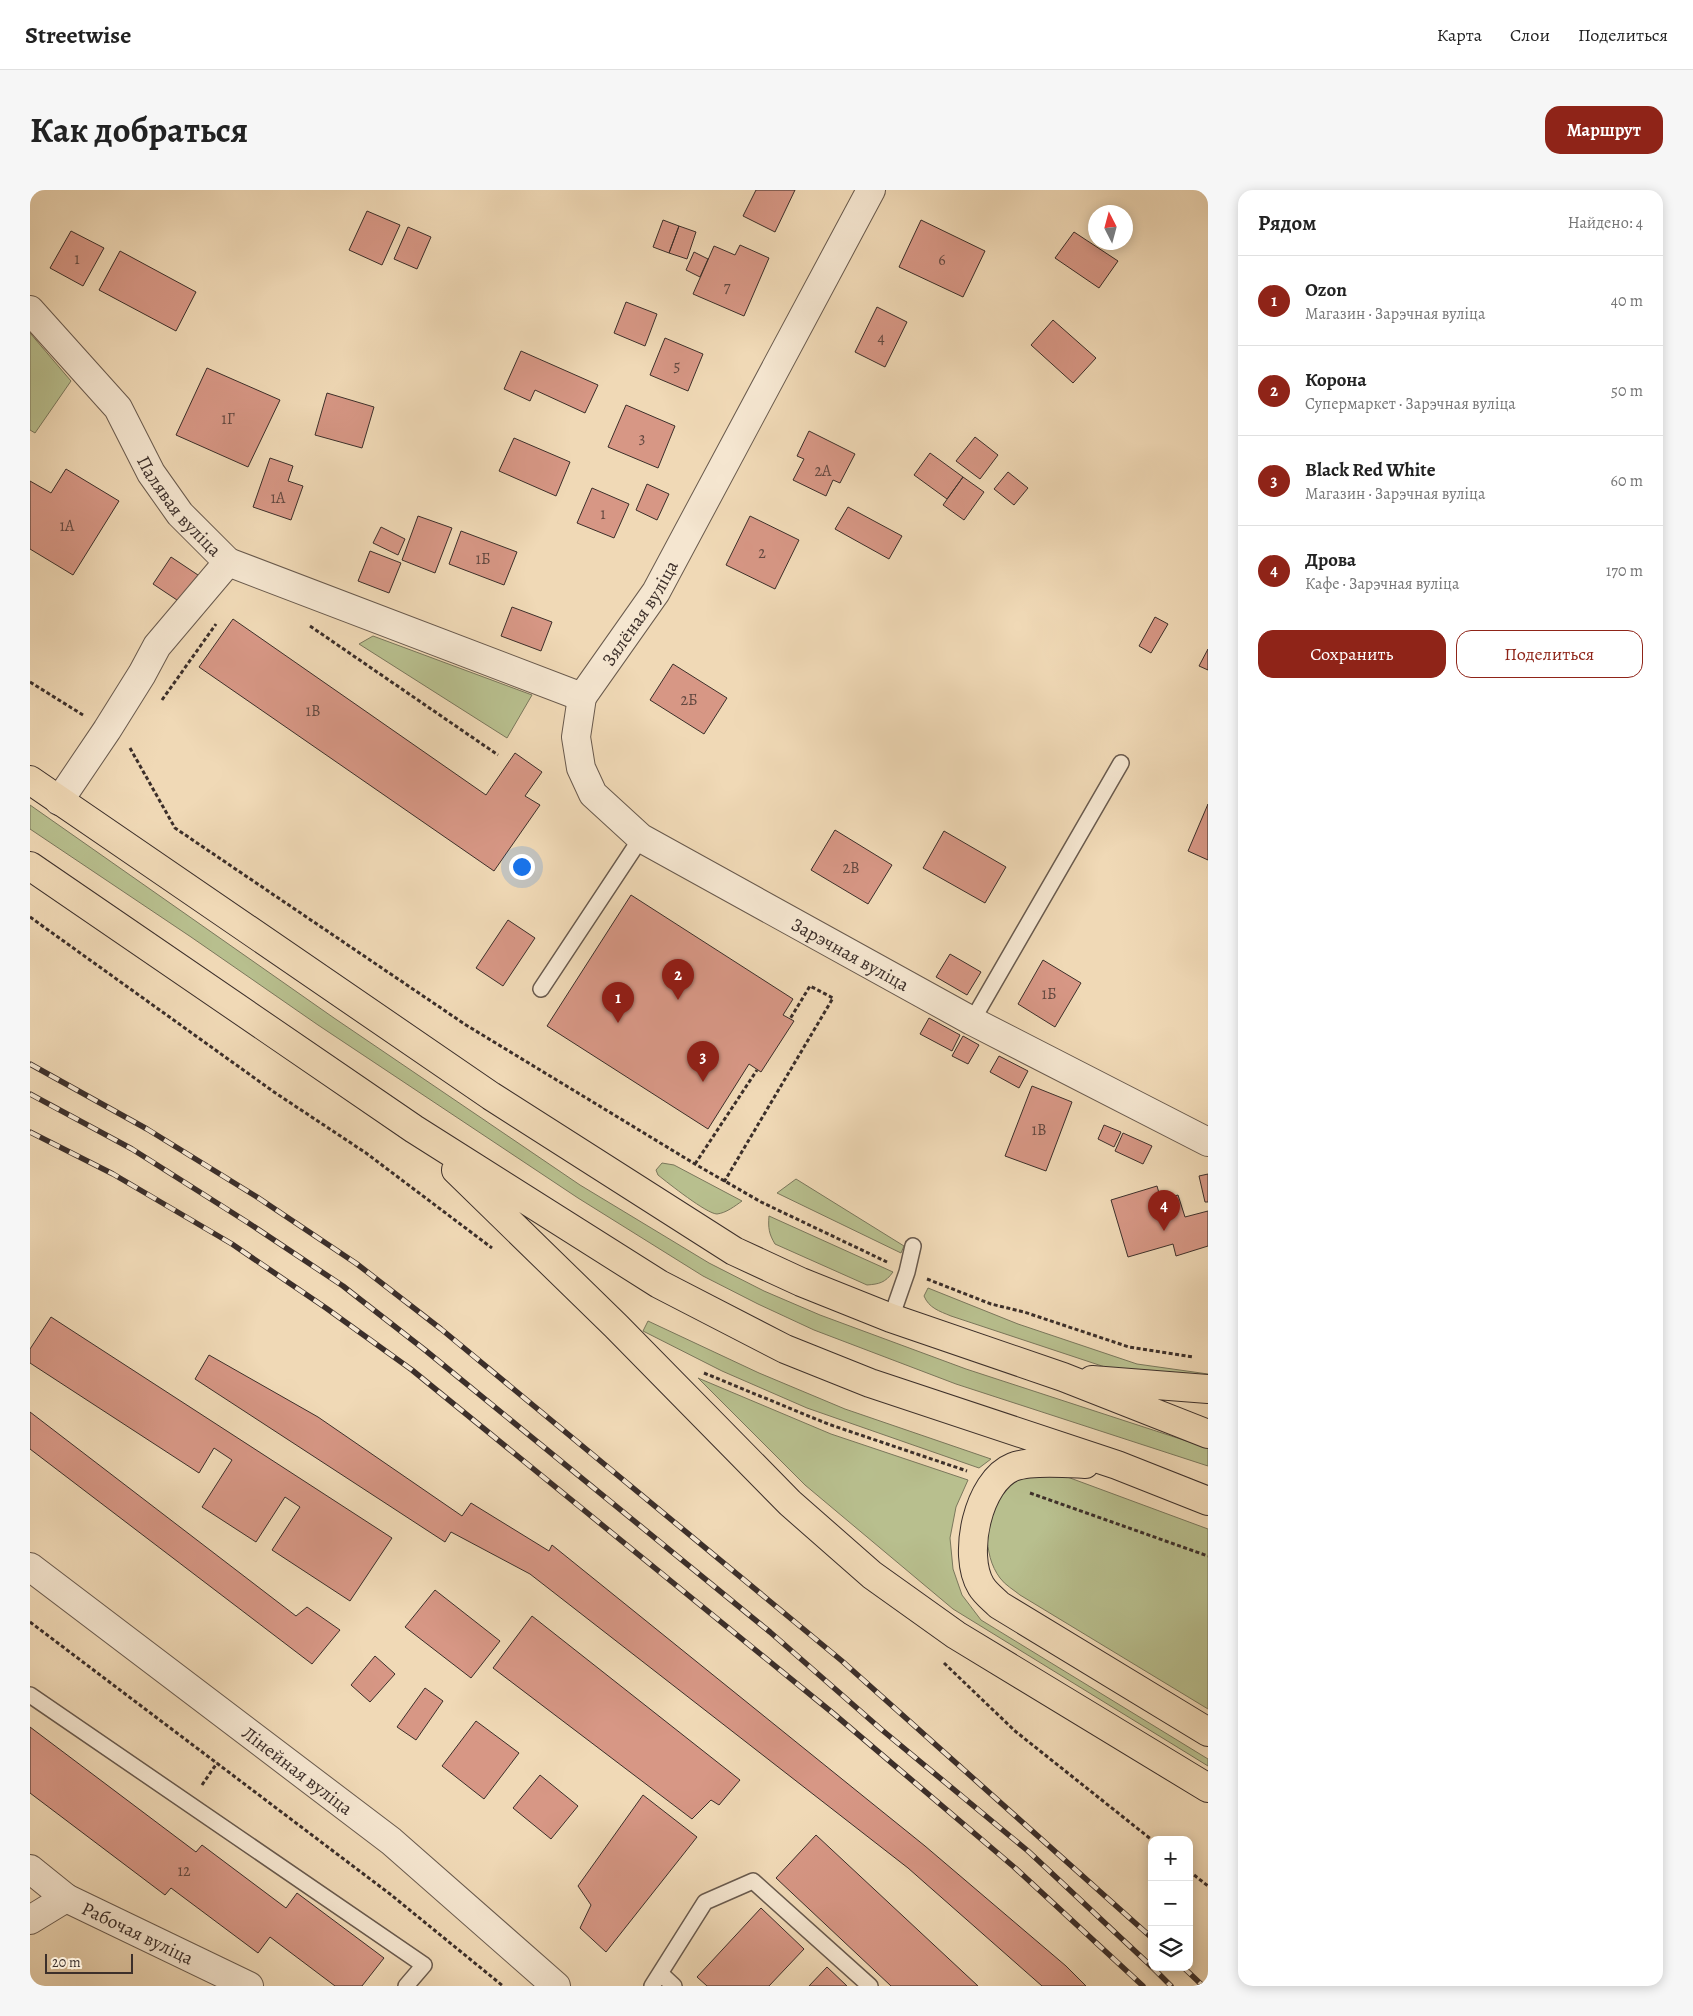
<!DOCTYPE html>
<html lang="ru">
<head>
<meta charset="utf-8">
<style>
  body { margin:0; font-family:Alegreya,serif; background:#f6f6f6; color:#222 }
  .controls { position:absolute; right:15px; bottom:15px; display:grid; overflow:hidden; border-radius:10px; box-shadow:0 2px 12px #0003 }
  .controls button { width:45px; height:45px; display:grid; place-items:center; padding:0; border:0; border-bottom:1px solid #e0e0e0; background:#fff; color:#222; font:25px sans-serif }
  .compass { position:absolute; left:1058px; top:15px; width:45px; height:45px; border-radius:50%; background:#fff; box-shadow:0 2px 12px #0003; rotate:354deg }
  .scale { position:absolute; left:15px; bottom:12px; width:88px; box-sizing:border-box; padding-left:5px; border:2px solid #3c2f2a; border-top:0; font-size:14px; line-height:18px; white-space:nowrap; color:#3c2f2a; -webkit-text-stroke:4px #f5e6d0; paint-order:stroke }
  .you { position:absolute; left:491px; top:676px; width:18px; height:18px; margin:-12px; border:4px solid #fff; border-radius:50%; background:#1a73e8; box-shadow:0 0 0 8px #1a73e833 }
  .badge { display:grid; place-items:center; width:32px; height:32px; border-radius:50%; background:#8f2418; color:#fff; font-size:16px; font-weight:700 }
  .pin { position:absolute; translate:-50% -41px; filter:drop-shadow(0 1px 2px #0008) }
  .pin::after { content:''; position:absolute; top:26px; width:18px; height:15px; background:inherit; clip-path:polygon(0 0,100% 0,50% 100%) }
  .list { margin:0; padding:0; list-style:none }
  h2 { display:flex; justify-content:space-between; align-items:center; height:65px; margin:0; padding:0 20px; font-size:21px }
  h2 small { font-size:16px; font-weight:400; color:#767676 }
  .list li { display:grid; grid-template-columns:32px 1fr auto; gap:15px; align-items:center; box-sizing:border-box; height:90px; padding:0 20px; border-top:1px solid #e0e0e0 }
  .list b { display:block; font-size:19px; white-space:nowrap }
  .list p { margin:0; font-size:16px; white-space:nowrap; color:#767676 }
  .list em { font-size:16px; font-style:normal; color:#767676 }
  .actions { display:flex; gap:10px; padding:15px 20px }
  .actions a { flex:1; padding:11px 0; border:1px solid #8f2418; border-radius:15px; text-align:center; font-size:18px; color:#8f2418 }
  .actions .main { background:#8f2418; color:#fff }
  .icon { flex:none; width:28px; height:28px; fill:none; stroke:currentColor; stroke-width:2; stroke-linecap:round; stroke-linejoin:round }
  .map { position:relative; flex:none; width:1178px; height:1796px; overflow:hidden; border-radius:15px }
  header { display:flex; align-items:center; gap:30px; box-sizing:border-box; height:70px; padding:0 25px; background:#fff; border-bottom:1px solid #e0e0e0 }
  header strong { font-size:24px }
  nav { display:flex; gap:28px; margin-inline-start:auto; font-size:18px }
  .intro { display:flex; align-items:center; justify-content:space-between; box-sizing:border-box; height:120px; padding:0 30px }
  h1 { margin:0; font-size:35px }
  .button { padding:12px 22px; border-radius:15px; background:#8f2418; color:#fff; font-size:18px; font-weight:700 }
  main { display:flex; gap:30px; padding:0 30px }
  aside { flex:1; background:#fff; border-radius:15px; box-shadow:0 2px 12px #0003 }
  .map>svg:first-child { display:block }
  .green { fill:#b8bf8e; stroke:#7a775c }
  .building { fill:#d79785; stroke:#3c2f2a }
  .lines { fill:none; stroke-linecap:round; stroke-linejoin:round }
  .service-casing { stroke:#695a4d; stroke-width:18 }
  .minor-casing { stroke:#695a4d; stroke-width:30 }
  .tertiary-casing { stroke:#695a4d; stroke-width:30 }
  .trunk-casing { stroke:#3c2f2a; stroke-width:30 }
  .path { stroke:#3c2f2a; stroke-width:3; stroke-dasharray:4 2.5; stroke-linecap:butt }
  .service { stroke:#f5e6d0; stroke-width:15 }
  .minor { stroke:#f5e6d0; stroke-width:28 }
  .tertiary { stroke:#f5e6d0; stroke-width:28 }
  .trunk { stroke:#f0d9b6; stroke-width:28 }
  .rail-casing { stroke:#3c2f2a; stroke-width:5.5 }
  .rail { stroke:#f5e6d0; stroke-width:4; stroke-dasharray:11; stroke-linecap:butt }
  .labels { text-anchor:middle; stroke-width:4; stroke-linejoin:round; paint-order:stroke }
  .number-label { font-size:16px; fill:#634941 }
  .street-label { font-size:19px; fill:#3c2f2a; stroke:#f5e6d0 }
</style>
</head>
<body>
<header>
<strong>Streetwise</strong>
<nav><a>Карта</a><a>Слои</a><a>Поделиться</a></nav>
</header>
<div class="intro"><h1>Как добраться</h1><a class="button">Маршрут</a></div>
<main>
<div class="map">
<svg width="1178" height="1796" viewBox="0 0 1178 1796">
  <rect width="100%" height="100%" fill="#f0d9b6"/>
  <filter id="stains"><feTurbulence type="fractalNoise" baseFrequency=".004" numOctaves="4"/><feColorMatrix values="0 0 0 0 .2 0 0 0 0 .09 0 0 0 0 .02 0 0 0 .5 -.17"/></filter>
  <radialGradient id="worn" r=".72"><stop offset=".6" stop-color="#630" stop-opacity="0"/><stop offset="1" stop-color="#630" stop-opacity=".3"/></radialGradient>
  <!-- green -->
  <path class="green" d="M0,143L41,191L5,243L0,240Z
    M343,446L502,505L477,548L329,454Z
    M0,615L304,828L550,995L679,1073L734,1101L790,1125L936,1179L1178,1258V1276L926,1194L784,1140L728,1114L673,1086L548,1008L288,835L161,747L0,639Z
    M632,973L644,975L712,1011C705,1016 696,1023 687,1024C677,1024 638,993 628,985L626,980Z
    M766,989L874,1056L871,1063L747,1003Z
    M739,1026L863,1082C855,1093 849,1094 837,1095L745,1054C739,1044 738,1038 739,1026Z
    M898,1098L988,1134L1107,1174L1178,1184V1191L1084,1180L921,1126C909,1121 899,1118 894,1106Z
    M618,1131L729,1183L815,1219L961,1269L949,1278L777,1218L692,1181L613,1141Z
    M668,1188L801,1244L938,1290L926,1317L920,1348L923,1379L932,1405L951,1430L1178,1569V1576L923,1419L775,1295Z
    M1005,1281L1032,1285L1178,1339V1519L990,1405C984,1400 975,1395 970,1388C952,1364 954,1325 973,1302C981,1292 993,1286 1005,1281Z"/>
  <!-- building -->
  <path class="building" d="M726,0H765L745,42L713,26Z
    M337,21L370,35L352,75L319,60Z
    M633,30L649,36L639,63L623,57Z
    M891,30L955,61L933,107L869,77Z
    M649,36L666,42L657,69L639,63Z
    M378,37L401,47L387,79L364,69Z
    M41,41L74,58L53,96L20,78Z
    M1044,42L1088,71L1069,98L1025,68Z
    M710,55L739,68L714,126L663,104L684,56L705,65Z
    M90,61L166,102L146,141L69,100Z
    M664,62L678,69L670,87L656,80Z
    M596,112L627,124L615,156L584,143Z
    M847,117L877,132L855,177L825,162Z
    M1023,130L1066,168L1043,193L1001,155Z
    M635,148L673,164L658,201L620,185Z
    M491,161L568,195L555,223L505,200L500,211L474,199Z
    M177,178L250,210L218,277L146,245Z
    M297,203L344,217L332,258L285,245Z
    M596,215L645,236L628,278L578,257Z
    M779,241L825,264L810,293L803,290L796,306L763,290L774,269L767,266Z
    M945,247L968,265L950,289L926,271Z
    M484,248L540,272L526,306L469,281Z
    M900,263L933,287L917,309L884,285Z
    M240,268L263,276L258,291L273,296L261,330L223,317Z
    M36,279L89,311L43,385L0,359V291L21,303Z
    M978,282L998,298L984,315L964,299Z
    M933,287L954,302L934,330L913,315Z
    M617,294L639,304L627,330L606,320Z
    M562,298L599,314L584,348L547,333Z
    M818,317L872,346L859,369L805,339Z
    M388,326L422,338L405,383L372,370Z
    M720,326L769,350L745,399L696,375Z
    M351,337L375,349L368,365L343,353Z
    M431,341L487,362L474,395L419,374Z
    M340,361L371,373L359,403L328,391Z
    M141,367L168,385L150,412L123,394Z
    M482,417L522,432L511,461L471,446Z
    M1125,427L1138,434L1121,463L1109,456Z
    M203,429L456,605L485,563L512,582L495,606L510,615L464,681L169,477Z
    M1178,459V480L1169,476Z
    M643,474L697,508L674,544L620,510Z
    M1178,614V670L1158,661Z
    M805,640L862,675L838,714L781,680Z
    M914,641L976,677L955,713L893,678Z
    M601,705L763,809L753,825L764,831L731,882L719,874L678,939L517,836Z
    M478,730L505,748L473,796L446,778Z
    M920,764L951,782L937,805L906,787Z
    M1013,770L1051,793L1025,837L988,814Z
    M899,828L930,845L922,861L890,844Z
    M933,846L949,855L938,874L922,866Z
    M969,866L998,881L989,898L960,882Z
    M1002,896L1042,912L1016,981L975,966Z
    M1074,935L1091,942L1084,957L1068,949Z
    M1093,943L1122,956L1113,974L1085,961Z
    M1178,984V1012H1175L1169,986Z
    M1127,996L1131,1010L1148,1005L1155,1027L1178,1021V1056L1146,1066L1143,1054L1098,1067L1081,1010Z
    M21,1127L362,1348L320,1411L242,1360L270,1317L255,1307L226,1352L172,1317L202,1270L184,1258L169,1283L0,1173V1159Z
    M179,1165L288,1227L432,1326L441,1313L519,1361L522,1355L895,1656L1036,1776L1056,1796H1012L878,1678L500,1384L421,1342L415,1352L165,1189Z
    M0,1222L266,1426L277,1417L310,1440L282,1474L0,1259Z
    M405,1400L470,1451L441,1488L375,1437Z
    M502,1426L710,1590L689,1615L681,1610L662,1629L463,1478Z
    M345,1466L365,1484L340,1512L321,1495Z
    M395,1498L413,1511L386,1550L367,1537Z
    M446,1531L489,1563L454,1609L412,1576Z
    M0,1537L166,1662L172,1655L256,1718L267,1703L354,1768L332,1796H305L240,1747L228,1763L141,1698L135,1705L0,1603Z
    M510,1585L548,1616L521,1649L483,1618Z
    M613,1605L667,1647L576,1762L550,1738L561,1715L548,1696Z
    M786,1645L948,1796H861L746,1688Z
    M731,1718L774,1759L739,1796H677L667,1787Z
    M797,1777L817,1796H779Z"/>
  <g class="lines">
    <!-- service casing -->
    <g class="service-casing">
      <path id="service" d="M511,799L611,648
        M942,831L1091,573
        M861,1128L877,1082L883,1056
        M0,1505L394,1775L376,1796
        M630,1783L644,1796
        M622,1796L675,1712L723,1691L840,1796"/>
    </g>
    <!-- minor casing -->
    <g class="minor-casing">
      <g id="minor">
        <path id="s1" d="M0,120L88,218L121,283L150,324L198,372L127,456L112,484L77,540L29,611"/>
        <path id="s2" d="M198,372L552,507L626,402L841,0"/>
        <path id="s3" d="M552,507L546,547L551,578L563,604L611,648L942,831L1178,952"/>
        <path d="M0,1679L36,1708"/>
        <path id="s4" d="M0,1730L36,1708L219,1796"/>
      </g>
    </g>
    <!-- tertiary casing -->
    <g class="tertiary-casing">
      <g id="tertiary">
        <path id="s5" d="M0,1377L361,1651L526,1796"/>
      </g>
    </g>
    <!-- trunk casing -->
    <g class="trunk-casing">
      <path id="trunk" d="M0,590L461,906L704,1061L771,1092L861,1128L1033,1187L1178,1244
        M0,676L384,939L629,1094L755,1159L840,1193L1087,1275L1178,1311
        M426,980L586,1136L760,1313L842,1385L926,1445L1178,1598
        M1062,1190L1178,1199
        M1055,1274C1036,1273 1001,1270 983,1277C948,1291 932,1365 951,1396C955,1403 963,1409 969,1415L1178,1542"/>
    </g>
    <!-- path -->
    <path class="path" d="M280,436L468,565
      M0,492L53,525
      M132,510L186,434
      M100,558L145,638L436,835L665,974L731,1012L857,1072
      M0,727L244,902L336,963L462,1058
      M665,974L727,880
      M694,992L803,808L780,796L760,829
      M897,1089L961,1114L994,1122L1099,1157L1163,1167
      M674,1183L798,1234L937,1281
      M1000,1303L1178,1366
      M0,1432L360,1704L473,1796
      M914,1473L985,1541L1122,1650
      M172,1595L187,1573
      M1159,1681L1178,1696"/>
    <!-- service -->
    <use href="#service" class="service"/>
    <!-- minor -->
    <use href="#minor" class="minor"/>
    <!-- tertiary -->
    <use href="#tertiary" class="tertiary"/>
    <!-- trunk -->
    <use href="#trunk" class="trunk"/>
    <!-- rail casing -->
    <g class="rail-casing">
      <path id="rail" d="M0,874L117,939L227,1007L327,1074L411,1139L812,1471L1122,1748
        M0,904L102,959L217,1032L313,1096L395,1160L740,1442L852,1540L998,1661L1122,1777
        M0,942L83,984L202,1054L296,1118L382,1180L804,1524L984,1677L1113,1796
        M1122,1777L1141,1796
        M1153,1777L1173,1796"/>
    </g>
    <!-- rail -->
    <use href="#rail" class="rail"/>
  </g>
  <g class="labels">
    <!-- number labels -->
    <g class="number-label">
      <text x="47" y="74">1</text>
      <text x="912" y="75">6</text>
      <text x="697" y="102">7</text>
      <text x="851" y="153">4</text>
      <text x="647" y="181">5</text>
      <text x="198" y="234">1Г</text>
      <text x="612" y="253">3</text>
      <text x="793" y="286">2А</text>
      <text x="248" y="313">1А</text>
      <text x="573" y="329">1</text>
      <text x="37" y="341">1А</text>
      <text x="732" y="368">2</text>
      <text x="453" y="374">1Б</text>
      <text x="659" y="515">2Б</text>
      <text x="283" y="526">1В</text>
      <text x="821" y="683">2В</text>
      <text x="1019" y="809">1Б</text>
      <text x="1009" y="945">1В</text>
      <text x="154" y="1686">12</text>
    </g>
    <!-- street labels -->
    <g class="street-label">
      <text dy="7" stroke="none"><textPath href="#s1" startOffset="248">Палявая вуліца</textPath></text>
      <text dy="7" stroke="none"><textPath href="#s2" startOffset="481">Зялёная вуліца</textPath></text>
      <text dy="7" stroke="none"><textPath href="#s3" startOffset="405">Зарэчная вуліца</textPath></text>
      <text dy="7" stroke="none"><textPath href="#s5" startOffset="336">Лінейная вуліца</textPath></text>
      <text dy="7" stroke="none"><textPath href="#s4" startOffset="122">Рабочая вуліца</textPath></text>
    </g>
  </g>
  <rect width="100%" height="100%" filter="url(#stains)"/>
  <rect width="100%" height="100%" fill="url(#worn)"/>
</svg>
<div class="controls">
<button>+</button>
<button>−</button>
<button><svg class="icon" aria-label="layers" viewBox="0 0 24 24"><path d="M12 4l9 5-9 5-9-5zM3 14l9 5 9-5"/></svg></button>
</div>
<svg class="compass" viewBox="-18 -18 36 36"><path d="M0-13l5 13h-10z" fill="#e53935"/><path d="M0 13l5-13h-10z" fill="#767676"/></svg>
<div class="scale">20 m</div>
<div class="you"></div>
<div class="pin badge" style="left:588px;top:833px">1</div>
<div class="pin badge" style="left:648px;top:810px">2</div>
<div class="pin badge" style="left:673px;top:892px">3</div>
<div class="pin badge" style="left:1134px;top:1041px">4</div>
</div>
<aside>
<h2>Рядом<small>Найдено: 4</small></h2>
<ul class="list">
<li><span class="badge">1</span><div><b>Ozon</b><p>Магазин · Зарэчная вуліца</p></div><em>40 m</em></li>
<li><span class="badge">2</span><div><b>Корона</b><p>Супермаркет · Зарэчная вуліца</p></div><em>50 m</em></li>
<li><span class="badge">3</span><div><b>Black Red White</b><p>Магазин · Зарэчная вуліца</p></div><em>60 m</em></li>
<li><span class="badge">4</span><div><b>Дрова</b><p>Кафе · Зарэчная вуліца</p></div><em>170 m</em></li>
</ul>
<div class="actions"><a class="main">Сохранить</a><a>Поделиться</a></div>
</aside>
</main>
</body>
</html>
